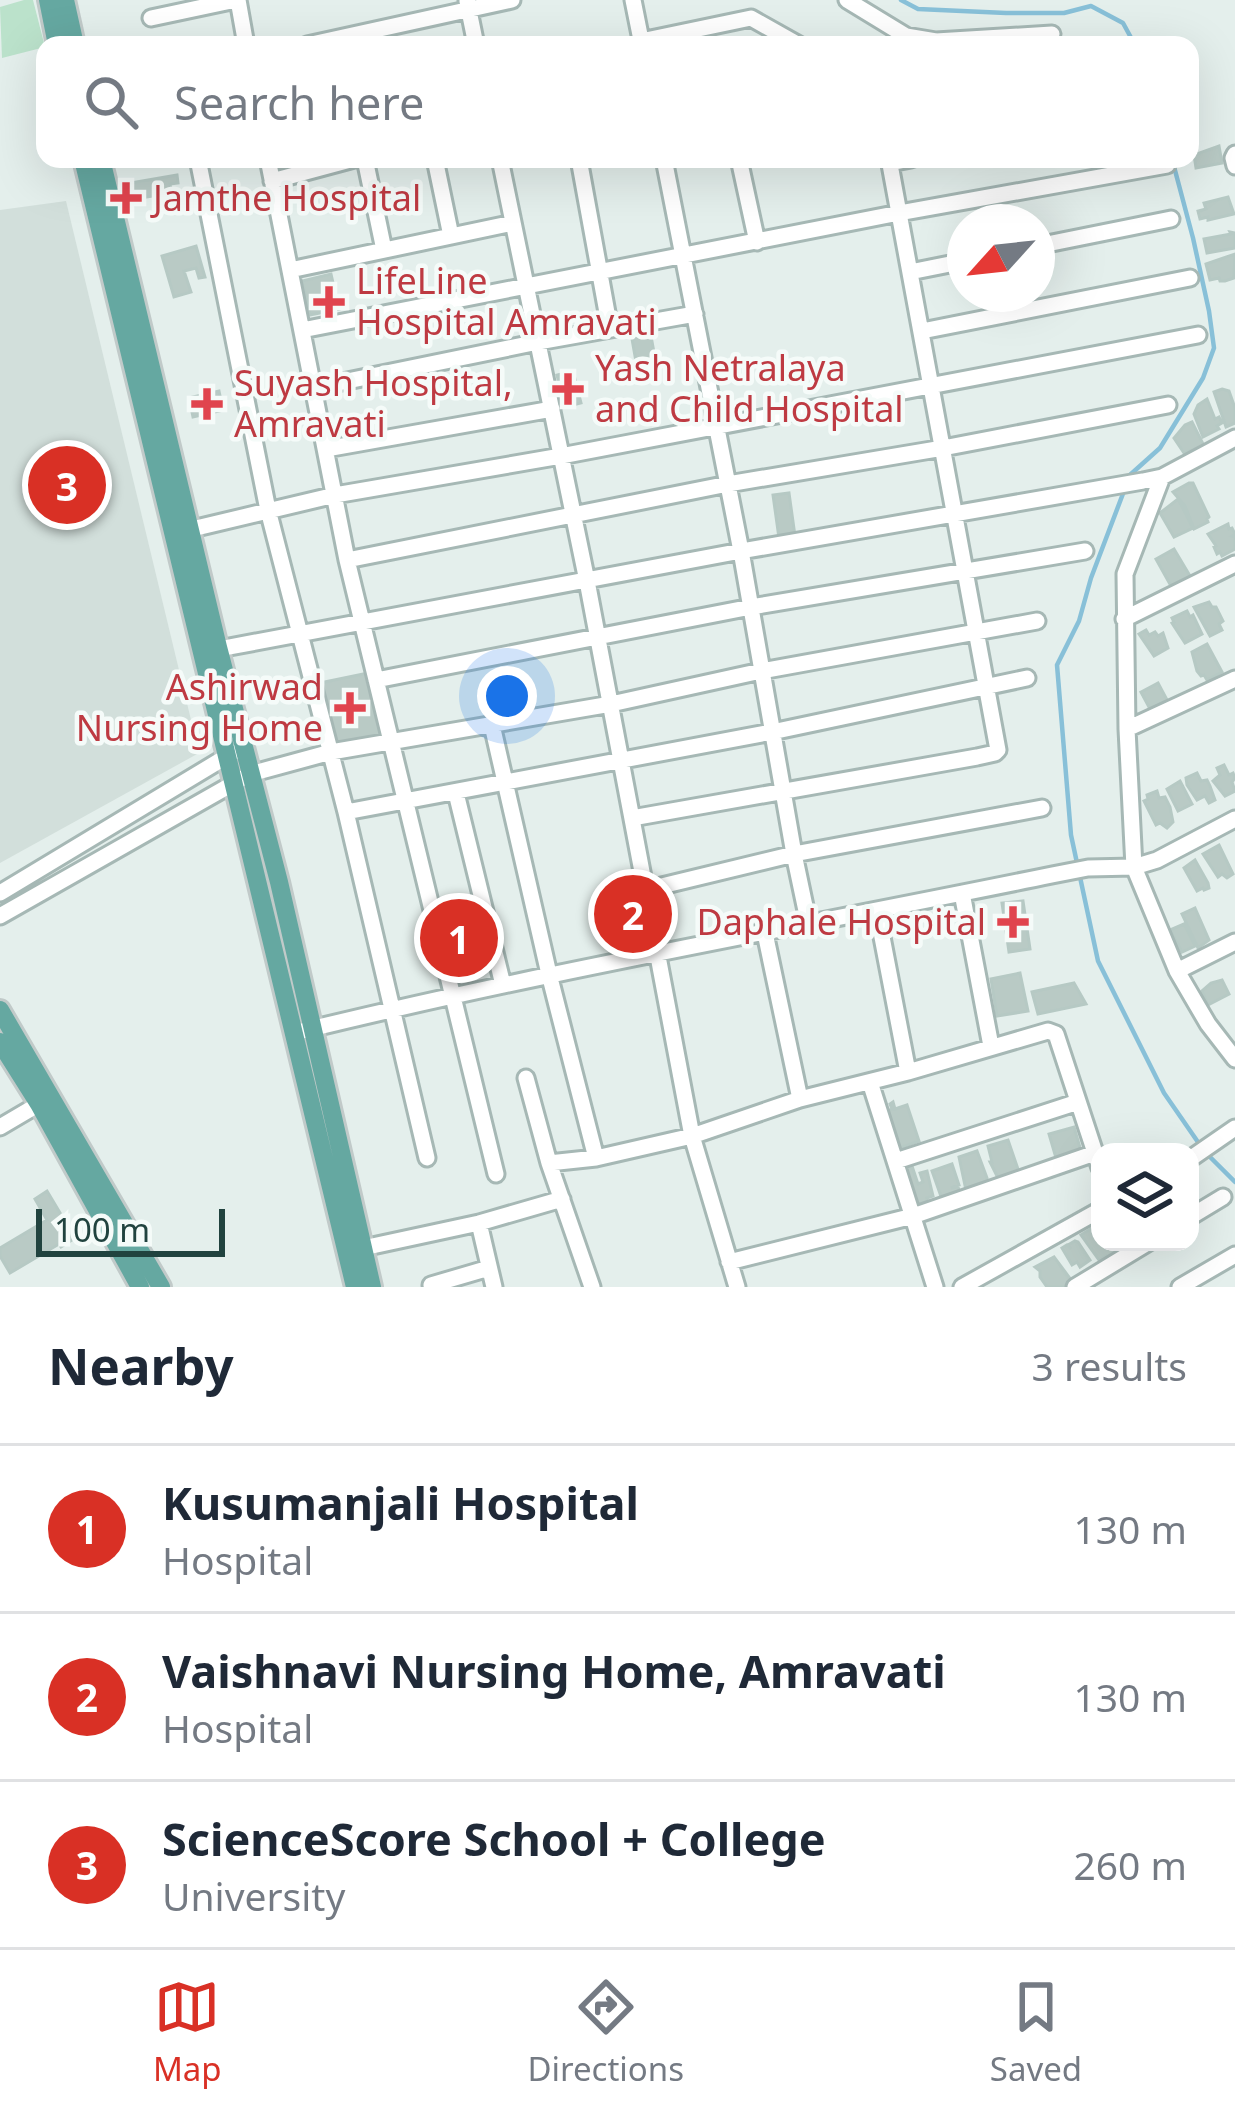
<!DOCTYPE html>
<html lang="en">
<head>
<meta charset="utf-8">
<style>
  body { margin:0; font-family:"Noto Sans",sans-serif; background:#f2f2f3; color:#1f2937 }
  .controls { position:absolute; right:36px; bottom:36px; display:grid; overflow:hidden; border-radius:24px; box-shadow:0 12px 48px #0002 }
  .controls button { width:108px; height:108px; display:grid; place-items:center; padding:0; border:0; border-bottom:3px solid #e0e1e3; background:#fff; color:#1f2937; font:60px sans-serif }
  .compass { position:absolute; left:947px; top:204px; width:108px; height:108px; border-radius:50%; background:#fff; box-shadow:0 12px 48px #0002; rotate:243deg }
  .scale { position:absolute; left:36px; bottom:30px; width:189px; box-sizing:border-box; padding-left:12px; border:6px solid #21433f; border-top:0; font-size:33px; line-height:42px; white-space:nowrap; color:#21433f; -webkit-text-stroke:9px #f5fbf9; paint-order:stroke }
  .you { position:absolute; left:507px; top:696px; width:42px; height:42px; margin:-30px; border:9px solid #fff; border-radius:50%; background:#1a73e8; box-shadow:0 0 0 18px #1a73e833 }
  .badge { display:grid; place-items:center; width:78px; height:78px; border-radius:50%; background:#d93025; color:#fff; font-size:39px; font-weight:700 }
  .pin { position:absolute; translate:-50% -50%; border:6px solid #fff; box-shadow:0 3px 12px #0006 }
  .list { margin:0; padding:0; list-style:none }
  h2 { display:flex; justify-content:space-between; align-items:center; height:156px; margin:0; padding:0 48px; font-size:51px }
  h2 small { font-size:39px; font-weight:400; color:#747a83 }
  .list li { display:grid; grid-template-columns:78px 1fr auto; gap:36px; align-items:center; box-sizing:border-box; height:168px; padding:0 48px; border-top:3px solid #e0e1e3 }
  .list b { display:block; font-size:45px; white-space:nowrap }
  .list p { margin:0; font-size:39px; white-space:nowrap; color:#747a83 }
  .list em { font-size:39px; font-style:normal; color:#747a83 }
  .icon { flex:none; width:66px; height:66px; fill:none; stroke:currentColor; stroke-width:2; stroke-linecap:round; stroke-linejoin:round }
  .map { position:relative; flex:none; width:1235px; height:1287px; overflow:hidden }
  .search { position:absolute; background:#fff; box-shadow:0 12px 48px #0002; left:36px; right:36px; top:36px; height:132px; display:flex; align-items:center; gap:30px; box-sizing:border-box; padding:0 42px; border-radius:24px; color:#747a83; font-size:45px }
  .sheet { height:660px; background:#fff }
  nav { display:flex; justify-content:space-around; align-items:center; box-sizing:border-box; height:168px; border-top:3px solid #e0e1e3; background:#fff; font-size:33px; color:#747a83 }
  nav a { display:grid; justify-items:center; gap:6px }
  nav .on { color:#d93025 }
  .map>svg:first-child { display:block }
  .built { fill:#d2dfdb }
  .green { fill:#bbe2cb }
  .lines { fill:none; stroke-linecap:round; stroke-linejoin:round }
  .stream { stroke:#88c0d8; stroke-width:4.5 }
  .building { fill:#b9cac5; stroke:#b6c9c4; stroke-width:3 }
  .minor-casing { stroke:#a6b8b5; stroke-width:21 }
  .major-casing { stroke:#c1cac9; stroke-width:24 }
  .minor { stroke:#fff; stroke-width:15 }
  .major { stroke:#65a8a1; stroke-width:18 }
  .health-dot { fill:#e0444e; stroke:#f5fbf9; stroke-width:4.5 }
  .labels { text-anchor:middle; stroke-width:9; stroke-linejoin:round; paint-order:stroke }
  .health-label { font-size:36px; fill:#be3a42; stroke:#f5fbf9; text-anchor:start }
</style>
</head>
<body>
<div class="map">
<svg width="1235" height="1287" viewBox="0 0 1235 1287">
  <rect width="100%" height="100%" fill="#e4efec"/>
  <!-- built -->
  <path class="built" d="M66,201L199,753L0,863V210Z"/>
  <!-- green -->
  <path class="green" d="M24,0H33L45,47L2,58L0,7Z"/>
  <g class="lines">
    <!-- stream -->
    <path class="stream" d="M901,0L918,9L1006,13H1064L1091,6L1123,23L1135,45
      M1128,481L1131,474L1160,448L1203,378L1214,348L1209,311L1193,238L1172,159
      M1124,491L1091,578L1079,621L1057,665L1071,835L1098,961L1164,1093L1200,1145
      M1207,1154L1235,1182"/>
  </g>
  <!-- building -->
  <path class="building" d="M1219,146L1222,163L1196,168L1194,155Z
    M177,175L178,183L170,184L172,193L146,197L145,193L132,195L133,201L122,203L119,185Z
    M1228,197L1234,214L1208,220V217L1200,219L1198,211L1206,209L1204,203Z
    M1230,232L1235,233V248L1207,253L1204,239L1231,234Z
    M196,246L205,277L199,278L196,268L184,271L191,292L174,297L162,256Z
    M1235,254L1234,278L1225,281H1220L1219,278L1210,280L1206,264Z
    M331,274L339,309L310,315L302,281Z
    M651,336L657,369L638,373L632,339Z
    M573,371L581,403L565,407L557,375Z
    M1222,389L1229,391L1235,408V423L1226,427L1214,392Z
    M219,391L223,410L193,417L189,398Z
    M1207,399L1215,419L1219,417L1222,423L1217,426L1219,429L1203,437L1194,414L1198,405Z
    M1192,422L1204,446L1184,453L1174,438L1185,425Z
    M1189,483H1193L1209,517L1207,519L1208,522L1194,529L1185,506L1173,492Z
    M789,493L795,536L779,538L773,495Z
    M1178,499L1193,528L1174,537L1160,513Z
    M1228,524L1229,529L1232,528L1235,534L1232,536L1235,537V549L1222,556L1220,552L1217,554L1214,547L1216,546L1208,534Z
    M1174,549L1190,576L1171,586L1156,559Z
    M1209,602L1212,607H1216L1223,621L1219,624L1222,630L1210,636L1194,607Z
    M1187,611L1190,617L1193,615L1202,634L1185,643L1172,623L1174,622L1172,618Z
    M1146,630L1149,635L1155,632L1158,636L1163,633L1168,648L1154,656L1139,634Z
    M1207,644L1222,672L1207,680L1204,675L1201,676L1197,671L1192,652Z
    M368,673L383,737L334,748L320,683Z
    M1158,683L1167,700L1150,709L1141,692Z
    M1224,765L1229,775L1233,773L1235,778L1232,782L1235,791L1225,796L1213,781L1220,775L1217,768Z
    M1197,773L1201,781L1207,780L1210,786L1215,800L1209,803L1205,796L1197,800L1187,785L1186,778Z
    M1180,781L1192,804L1178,811L1167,789Z
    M1157,791L1159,798L1165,797L1170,807L1173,822L1167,828L1160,823L1156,825L1144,801L1148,799L1147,795Z
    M1219,845L1233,874L1227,878L1222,874L1218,877L1203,854Z
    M1195,860L1208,883L1209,888L1204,890L1203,888L1197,891L1184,868Z
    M1023,901L1030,949L1009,952L1002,903Z
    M1195,908L1209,940L1198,948L1182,914Z
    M473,923L477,940L448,946L444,929Z
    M1184,924L1195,946L1182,952L1170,930Z
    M1020,973L1028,1011L997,1016L991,979Z
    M1222,980L1229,994L1208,1005L1202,991L1211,983Z
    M1074,983L1086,1004L1038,1014L1032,992Z
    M893,1102L895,1109L907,1105L919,1141L897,1149L895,1142L897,1141L886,1111L892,1109L890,1104Z
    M1074,1127L1081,1151L1056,1158L1049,1134Z
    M1008,1140L1020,1175L999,1180L990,1162H992L988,1146Z
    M977,1151L987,1178V1187L967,1195L959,1157Z
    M952,1164L959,1185L951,1188L958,1187L961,1196L943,1202L932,1171Z
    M912,1166L918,1184L923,1182L920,1173L927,1171L933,1196L927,1198L929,1204L913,1210L901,1169Z
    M47,1191L75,1238L61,1247L59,1244L10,1273L0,1256V1248L47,1220L35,1199Z
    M1100,1223V1242L1120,1243L1115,1246L1121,1255L1109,1262L1106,1256L1099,1260L1081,1235Z
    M1075,1241L1078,1242L1090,1260L1080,1267L1077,1262L1072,1265L1062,1248L1067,1245L1071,1249L1068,1245Z
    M1054,1257L1072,1281L1066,1287H1047L1040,1277V1271L1035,1267Z"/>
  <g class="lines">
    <!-- minor casing -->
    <g class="minor-casing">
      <path id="minor" d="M238,0L246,45
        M633,0L642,45
        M847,0L906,36L903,41
        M467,1L476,45
        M151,18L236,0
        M906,36L936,41L1052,34
        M641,41L751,18L799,45
        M307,45L512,0
        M1235,154L1233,158L1235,166
        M198,159L268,510L346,812L427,1158
        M268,159L347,560L496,1174
        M365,159L384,250
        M435,159L451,236
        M500,159L587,581L692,1136L737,1287
        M579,159L610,329
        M664,159L741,551L794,854L809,925
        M739,159L757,242
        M890,163L911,159
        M272,181L354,159
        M1037,246L1171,219
        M290,270L513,223
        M910,272L965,261
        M302,330L899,213L1167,165
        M922,331L1190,278
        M313,388L538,342L695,314
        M326,449L552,409
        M1162,477L1125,574L1127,729L1134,867L1177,971L1208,1024L1235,1059
        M192,529L335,495L561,456L1198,335
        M347,560L728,484L943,448L1168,405
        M1124,619L1235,564
        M208,651L741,551L1143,481L1162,477L1235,438
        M376,680L751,607L1085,551
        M492,725L549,974L596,1158
        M1127,729L1235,679
        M456,793L503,985
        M346,812L772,732L1027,678
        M632,818L977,757L995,753L998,750L889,159
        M645,890L794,854L1042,808
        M0,893L234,752
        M962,893L991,1046
        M877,911L908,1072
        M0,916L250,774L331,752L611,704L761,671L1037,621
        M765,933L800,1099
        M1177,971L1235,942
        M294,1033C545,971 799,927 1052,875L1088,868L1134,867L1157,860L1235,819
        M526,1078L549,1163L592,1287
        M870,1082L935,1287
        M0,1127L39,1104
        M1190,1159L1235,1128
        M896,1161L1078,1102
        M549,1163L596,1158L692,1136L800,1099L908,1072L1048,1031L1056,1034L1100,1168
        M1190,1217L1223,1197
        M479,1223L494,1287
        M363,1248L479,1223L562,1199
        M729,1262L913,1216L1095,1153
        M431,1285L489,1268
        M962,1287L1100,1210
        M1075,1287L1149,1242
        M1180,1287L1235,1255"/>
    </g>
    <!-- major casing -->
    <g class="major-casing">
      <path id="major" d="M48,0L57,45
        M65,0L75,45
        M83,159L355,1287
        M101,159L218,647L279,882L372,1287
        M0,1010L161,1287
        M0,1042L39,1104L140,1287"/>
    </g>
    <!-- minor -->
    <use href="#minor" class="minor"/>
    <!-- major -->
    <use href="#major" class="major"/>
  </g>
  <!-- markers -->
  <g class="health-dot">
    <path d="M120 180h12v12h12v12h-12v12h-12v-12h-12v-12h12z"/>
    <path d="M323 284h12v12h12v12h-12v12h-12v-12h-12v-12h12z"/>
    <path d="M562 371h12v12h12v12h-12v12h-12v-12h-12v-12h12z"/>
    <path d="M201 386h12v12h12v12h-12v12h-12v-12h-12v-12h12z"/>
    <path d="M344 690h12v12h12v12h-12v12h-12v-12h-12v-12h12z"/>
    <path d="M1007 904h12v12h12v12h-12v12h-12v-12h-12v-12h12z"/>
  </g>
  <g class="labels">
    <!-- health labels -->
    <g class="health-label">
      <text x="153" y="211">Jamthe Hospital</text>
      <text x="356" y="294">LifeLine<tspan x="356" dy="41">Hospital Amravati</tspan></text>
      <text x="595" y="381">Yash Netralaya<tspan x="595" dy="41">and Child Hospital</tspan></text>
      <text x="234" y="396">Suyash Hospital,<tspan x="234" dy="41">Amravati</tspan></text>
      <text x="323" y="700" text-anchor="end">Ashirwad<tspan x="323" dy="41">Nursing Home</tspan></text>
      <text x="986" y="935" text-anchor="end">Daphale Hospital</text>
    </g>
  </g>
</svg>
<div class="controls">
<button><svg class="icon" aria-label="layers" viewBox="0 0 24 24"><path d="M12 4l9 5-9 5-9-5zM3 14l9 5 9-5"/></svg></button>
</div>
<svg class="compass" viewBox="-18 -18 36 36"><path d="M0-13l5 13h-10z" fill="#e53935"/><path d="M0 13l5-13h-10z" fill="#747a83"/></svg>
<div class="scale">100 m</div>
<div class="you"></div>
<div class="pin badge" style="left:459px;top:938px">1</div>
<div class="pin badge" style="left:633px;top:914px">2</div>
<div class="pin badge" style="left:67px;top:485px">3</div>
<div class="search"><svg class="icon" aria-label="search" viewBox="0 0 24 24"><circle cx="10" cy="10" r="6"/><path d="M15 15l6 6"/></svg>Search here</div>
</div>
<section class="sheet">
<h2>Nearby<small>3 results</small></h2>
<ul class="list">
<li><span class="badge">1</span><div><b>Kusumanjali Hospital</b><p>Hospital</p></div><em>130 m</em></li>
<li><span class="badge">2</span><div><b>Vaishnavi Nursing Home, Amravati</b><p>Hospital</p></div><em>130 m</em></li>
<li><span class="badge">3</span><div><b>ScienceScore School + College</b><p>University</p></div><em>260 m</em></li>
</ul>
</section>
<nav>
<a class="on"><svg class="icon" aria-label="map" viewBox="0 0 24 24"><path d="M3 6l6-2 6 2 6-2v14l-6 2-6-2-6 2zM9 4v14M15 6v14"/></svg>Map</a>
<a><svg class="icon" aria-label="directions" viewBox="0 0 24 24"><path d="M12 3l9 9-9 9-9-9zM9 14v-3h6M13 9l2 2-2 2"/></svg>Directions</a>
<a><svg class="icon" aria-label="saved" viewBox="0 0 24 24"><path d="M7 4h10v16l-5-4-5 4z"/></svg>Saved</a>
</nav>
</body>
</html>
